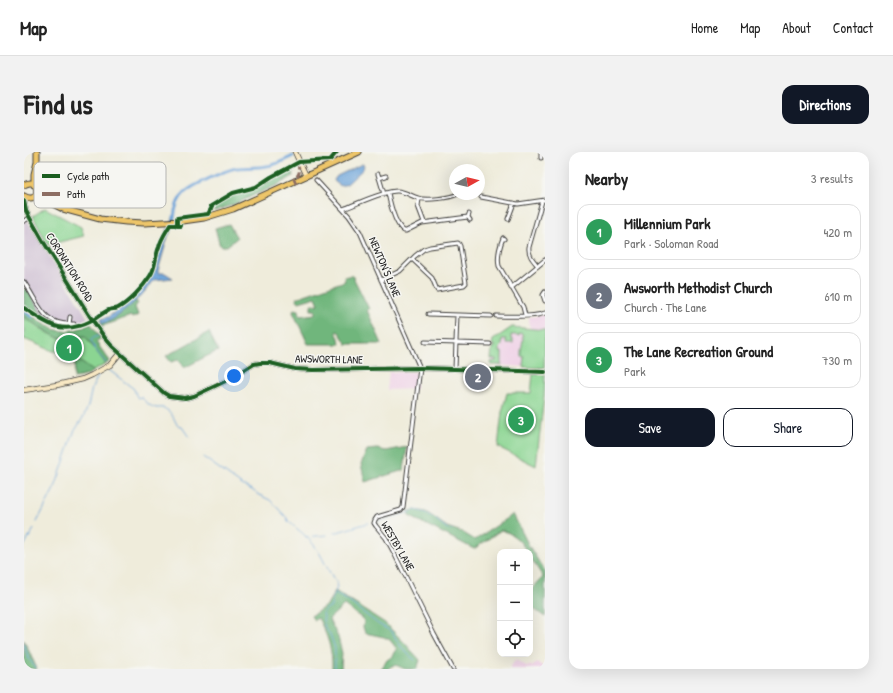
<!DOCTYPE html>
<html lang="en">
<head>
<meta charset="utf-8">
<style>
  body { margin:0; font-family:"Patrick Hand",sans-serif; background:#f2f2f2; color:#222 }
  .controls { position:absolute; right:12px; bottom:12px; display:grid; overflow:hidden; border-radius:8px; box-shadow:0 4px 16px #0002 }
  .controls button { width:36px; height:36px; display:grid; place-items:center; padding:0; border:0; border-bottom:1px solid #e0e0e0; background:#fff; color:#222; font:20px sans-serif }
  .compass { position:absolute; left:425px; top:12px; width:36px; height:36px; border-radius:50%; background:#fff; box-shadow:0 4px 16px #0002; rotate:82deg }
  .you { position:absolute; left:210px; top:224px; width:14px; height:14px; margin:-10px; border:3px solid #fff; border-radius:50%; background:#1a73e8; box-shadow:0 0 0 6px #1a73e833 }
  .badge { display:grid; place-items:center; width:26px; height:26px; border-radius:50%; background:#111827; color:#fff; font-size:13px; font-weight:700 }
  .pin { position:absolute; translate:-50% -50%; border:2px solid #fff; box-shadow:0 1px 4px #0006 }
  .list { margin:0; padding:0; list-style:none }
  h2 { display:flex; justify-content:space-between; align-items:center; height:52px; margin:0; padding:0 16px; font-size:17px }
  h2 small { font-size:13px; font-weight:400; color:#767676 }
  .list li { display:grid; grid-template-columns:26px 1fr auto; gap:12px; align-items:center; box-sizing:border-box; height:56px; margin:0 8px 8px; padding:0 8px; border:1px solid #e0e0e0; border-radius:12px }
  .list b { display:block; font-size:15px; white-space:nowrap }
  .list p { margin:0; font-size:13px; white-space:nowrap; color:#767676 }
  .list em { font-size:13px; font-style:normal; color:#767676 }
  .actions { display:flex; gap:8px; padding:12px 16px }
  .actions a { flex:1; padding:9px 0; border:1px solid #111827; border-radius:12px; text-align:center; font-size:14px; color:#111827 }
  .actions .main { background:#111827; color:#fff }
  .icon { flex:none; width:22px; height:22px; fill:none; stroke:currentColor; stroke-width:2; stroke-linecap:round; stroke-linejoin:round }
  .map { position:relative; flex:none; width:521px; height:517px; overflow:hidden; border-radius:12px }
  header { display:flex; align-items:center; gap:24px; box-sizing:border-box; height:56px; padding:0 20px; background:#fff; border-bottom:1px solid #e0e0e0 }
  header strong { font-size:19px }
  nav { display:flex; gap:22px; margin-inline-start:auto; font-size:14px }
  .intro { display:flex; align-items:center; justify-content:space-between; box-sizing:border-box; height:96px; padding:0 24px }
  h1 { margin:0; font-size:28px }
  .button { padding:10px 18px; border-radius:12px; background:#111827; color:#fff; font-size:14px; font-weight:700 }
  main { display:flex; gap:24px; padding:0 24px }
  aside { flex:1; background:#fff; border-radius:12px; box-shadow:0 4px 16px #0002 }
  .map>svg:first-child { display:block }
  .built { fill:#efd0e6 }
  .industrial { fill:#cdbed2 }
  .green { fill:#8bd592; stroke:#547857 }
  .forest { fill:#70b67c; stroke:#46694c }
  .water { fill:#69a1d8; stroke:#425e7a }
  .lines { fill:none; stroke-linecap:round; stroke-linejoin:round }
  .stream { stroke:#69a1d8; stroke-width:1 }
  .canal { stroke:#69a1d8; stroke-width:3 }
  .street-casing { stroke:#3c3b39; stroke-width:5 }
  .secondary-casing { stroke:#3c3b39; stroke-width:6 }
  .primary-casing { stroke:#3c3b39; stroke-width:7 }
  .street { stroke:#fff; stroke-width:3 }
  .secondary { stroke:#f8e8c3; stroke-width:4.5 }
  .primary { stroke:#edc569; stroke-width:5 }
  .quiet { stroke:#8d6e63; stroke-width:3; stroke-dasharray:6 3; stroke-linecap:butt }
  .cycleway-casing { stroke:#f6f6f2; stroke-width:6 }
  .cycleway { stroke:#1b5e20; stroke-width:4 }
  .labels { text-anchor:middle; stroke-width:3; stroke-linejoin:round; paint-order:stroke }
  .street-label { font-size:11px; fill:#1c1c1c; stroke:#f6f6f2 }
  .key { fill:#f6f6f2; stroke:#b5b5b2; stroke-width:1 }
  .key-label { font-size:11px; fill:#1c1c1c }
</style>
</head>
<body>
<header>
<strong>Map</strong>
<nav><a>Home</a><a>Map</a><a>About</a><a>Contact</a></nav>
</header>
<div class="intro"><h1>Find us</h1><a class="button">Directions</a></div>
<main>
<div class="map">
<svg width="521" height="517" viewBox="0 0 521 517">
  <rect width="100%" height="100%" fill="#f6f6f2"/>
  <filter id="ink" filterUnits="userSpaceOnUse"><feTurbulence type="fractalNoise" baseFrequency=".025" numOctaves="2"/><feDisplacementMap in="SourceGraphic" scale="8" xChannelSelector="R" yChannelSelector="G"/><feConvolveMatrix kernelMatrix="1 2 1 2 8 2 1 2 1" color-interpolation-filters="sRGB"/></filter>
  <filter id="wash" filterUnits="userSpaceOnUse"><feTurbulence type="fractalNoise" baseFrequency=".012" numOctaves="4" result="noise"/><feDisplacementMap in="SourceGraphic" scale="16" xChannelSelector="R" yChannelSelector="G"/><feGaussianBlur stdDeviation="0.9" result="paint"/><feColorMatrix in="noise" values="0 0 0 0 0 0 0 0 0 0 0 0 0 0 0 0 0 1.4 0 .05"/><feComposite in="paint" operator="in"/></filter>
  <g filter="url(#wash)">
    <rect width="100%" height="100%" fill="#efecdb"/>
    <!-- built -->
    <path class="built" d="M521,163L520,216L467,213L469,188L488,175L506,177L505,165Z
      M365,220H392V237L363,238Z
      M492,507L504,515L506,513L508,515L513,510L521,516V517H485Z"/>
    <!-- industrial -->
    <path class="industrial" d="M0,63L64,166L52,173L46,174H40L24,168L19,165L17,162L3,136L0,132Z"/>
    <!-- green -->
    <path class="green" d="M21,56L57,75L60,84L23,93L9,64Z
      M0,165C11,172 30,187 42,187C48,187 55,185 61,184L82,212L69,219L51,206V201L29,199L0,187Z
      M488,175L521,178L520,216L499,215L500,205L497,204C496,197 500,189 499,182L496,181L495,183H487V187H489V191H482V187H478V194L476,196V200H478V213H467V210L472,209V207H467L468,195H470V193H468L469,188Z
      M509,222L521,223L520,244L512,314L474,295L478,260L483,241H507Z"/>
    <!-- forest -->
    <path class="forest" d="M268,15L270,18L269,24C256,33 241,38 226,45C214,51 204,55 191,59L189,56L190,54L210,42L235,35Z
      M205,72L213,86L203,94H196L191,76Z
      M328,123L345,157L343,158L358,192H322L321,189L314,179L312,180L315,186L316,192H284L269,160L270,157L275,158L276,164L291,162V158H287V153L295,152L292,145L275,150L272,146L321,129L320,125Z
      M3,136L17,162L24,168L34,172L32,173L18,166L0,154V138Z
      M112,149L114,151L111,155L114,163L108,166L107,164L78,174L76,171C85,172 105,155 112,149Z
      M0,160L7,165H10C17,170 25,176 33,178C44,181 57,176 67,172L77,186L72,190L86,209L82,212L61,184L42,187L32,185L0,165Z
      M185,180L194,199L181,205L160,216L157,211L154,208L147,210L142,204Z
      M51,206L69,219C63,224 58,225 50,226Z
      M383,295L380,318L341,330L337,312L343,298L353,297L362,299Z
      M391,358L402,360L412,367L423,375L438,380L451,388L484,366L489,362L505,394L521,420V465L506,454V439L519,425L506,405V400H503C497,389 490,382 477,378L450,397L385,364L384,359Z
      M311,439L361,471L377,487L396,508L393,517C390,517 386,517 383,517C374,516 372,509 364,517H357L363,508L369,504L373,497L366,488L360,485L341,481L339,475L340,468L320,453L305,467L314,485L318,501L317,517H308C309,498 303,482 294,466L290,468L287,464L303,453Z
      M0,488L13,517H0Z"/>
    <!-- water -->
    <path class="water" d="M338,12L340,13L339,17L323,32L317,34L311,30L310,28L313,24Z
      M149,66H151L148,74L149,76L144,84L134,119V121H141L149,126L130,128C123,139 90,173 77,171V167L84,165L101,153L108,147L122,132L132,117L134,104L140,86C141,81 147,72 149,66Z"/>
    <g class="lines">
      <!-- stream -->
      <path class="stream" d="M74,184L67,187C69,196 76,204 82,211
        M85,218L110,237L112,243L114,246L117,245C122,250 126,255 133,256C137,256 139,255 143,258C149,262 150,268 154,274L158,275L165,285
        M179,305L186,310L218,333L230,339L233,342L246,348L263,366L264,369C273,377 283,384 290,393C299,404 303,419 313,431L312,433L313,434C311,442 307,448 307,455C302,456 301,458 299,462L300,464L299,468L301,476L306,482L311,496V517
        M13,370L32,333L50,280L60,264L64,254L68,236L74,224
        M354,370L367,366L392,358L399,360L410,366L426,379L428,377
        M310,381L344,371
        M282,385L303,383
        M0,394L10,377
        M311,442L323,448L354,472L367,479L378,496L386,504L391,508
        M0,491L4,505L12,517"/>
      <!-- canal -->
      <path class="canal" d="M150,66C152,41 166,35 186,26C195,22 203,18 212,16C223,15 233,16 243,14C252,13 261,8 269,4
        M0,159L8,165"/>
    </g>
  </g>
  <g filter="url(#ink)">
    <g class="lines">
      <!-- street casing -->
      <g class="street-casing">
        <path id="street" d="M517,0V6
          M354,22L360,42
          M355,26L362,24
          M292,28L325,64L336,80L396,216L379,355L377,358L353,365L351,368L350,371L352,374L362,386L369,399L410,482L429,517
          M364,41C366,51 371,73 380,79H382L398,71L444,65
          M457,45L494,52L521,48
          M395,47L394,54L400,70
          M319,57C333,52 359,39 373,39C380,39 387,44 394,46C402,49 426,46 434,42
          M445,62L444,65L446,68
          M484,67L490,51
          M0,69L5,66
          M480,87L479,86C475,96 473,104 475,114L499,155L501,163
          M514,114C509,108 504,103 505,95L518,49
          M357,128L376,119L391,104L400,97L406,95L434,91L435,92L436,94L442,131L440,133L413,138L408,126L388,107
          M0,130C15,151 18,174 50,172
          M487,136L521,108
          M521,140L519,143L521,149
          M404,162L467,164
          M472,164C485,164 509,166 521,161
          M45,172L46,165
          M401,190L466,192
          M431,217L433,163"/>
      </g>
      <!-- secondary casing -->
      <g class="secondary-casing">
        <path id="secondary" d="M271,0L282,24
          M0,49L2,59L19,89L65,163L81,186L88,194L140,241L145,244L161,246L170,244L206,227L230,212L236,211H246L271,217L289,218L396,216L496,219L521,220
          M0,238L33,233L59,227L68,223L86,213L96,201"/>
      </g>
      <!-- primary casing -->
      <g class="primary-casing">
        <path id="primary" d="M0,33C17,23 17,54 0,44
          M10,33V22L13,10V0
          M10,45L23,49L39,57L76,67L102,70L120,71L159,69L180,66L209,57L335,0"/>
      </g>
      <!-- street -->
      <use href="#street" class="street"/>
      <!-- secondary -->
      <use href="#secondary" class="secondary"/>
      <!-- primary -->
      <use href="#primary" class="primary"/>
      <!-- quiet -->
      <path class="quiet" d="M272,32L270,27C277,22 276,18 273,11"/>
      <!-- cycleway casing -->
      <g class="cycleway-casing">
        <path id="cycleway" d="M0,49L2,59L19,89L65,163L81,186L88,194L140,241L145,244L161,246L170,244L206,227L230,212L236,211H246L271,217L289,218L396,216L496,219L521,220
          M153,74V66L184,62L188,55L187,54L209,41L232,35L247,25L275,10L306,8L313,0
          M0,156C23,172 38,184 67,169C73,166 79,160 85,158C89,156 90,158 94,156C105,150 119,135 126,124C132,116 131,104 135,95C137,87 142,80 146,73H151L157,74"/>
      </g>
      <!-- cycleway -->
      <use href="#cycleway" class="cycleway"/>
    </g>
  </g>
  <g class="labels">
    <!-- street labels -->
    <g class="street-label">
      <text transform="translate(46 115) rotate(58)" y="4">CORONATION ROAD</text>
      <text transform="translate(361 115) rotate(67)" y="4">NEWTON'S LANE</text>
      <text transform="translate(305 207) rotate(1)" y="4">AWSWORTH LANE</text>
      <text transform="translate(374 394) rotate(60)" y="4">WESTBY LANE</text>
    </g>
  </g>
  <!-- legend -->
  <rect x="10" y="10" width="132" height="46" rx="6" class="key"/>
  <rect x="18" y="22" width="18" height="4" fill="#1b5e20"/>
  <rect x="18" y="40" width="18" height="4" fill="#8d6e63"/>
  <g class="key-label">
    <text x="43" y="28">Cycle path</text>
    <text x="43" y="46">Path</text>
  </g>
</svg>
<div class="controls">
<button>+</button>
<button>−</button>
<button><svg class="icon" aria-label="locate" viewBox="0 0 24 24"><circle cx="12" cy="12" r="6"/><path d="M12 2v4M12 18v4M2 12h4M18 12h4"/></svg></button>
</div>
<svg class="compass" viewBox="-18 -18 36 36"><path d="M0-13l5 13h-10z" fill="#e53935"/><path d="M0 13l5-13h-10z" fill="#767676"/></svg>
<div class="you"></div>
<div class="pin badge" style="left:45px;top:196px;background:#2e9e5b">1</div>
<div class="pin badge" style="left:454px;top:225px;background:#6b7280">2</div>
<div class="pin badge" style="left:497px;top:268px;background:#2e9e5b">3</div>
</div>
<aside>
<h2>Nearby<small>3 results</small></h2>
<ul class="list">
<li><span class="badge" style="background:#2e9e5b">1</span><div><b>Millennium Park</b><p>Park · Soloman Road</p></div><em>420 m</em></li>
<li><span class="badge" style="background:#6b7280">2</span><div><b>Awsworth Methodist Church</b><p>Church · The Lane</p></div><em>610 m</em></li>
<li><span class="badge" style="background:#2e9e5b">3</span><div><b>The Lane Recreation Ground</b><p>Park</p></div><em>730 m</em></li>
</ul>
<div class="actions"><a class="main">Save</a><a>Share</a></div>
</aside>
</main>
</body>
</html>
